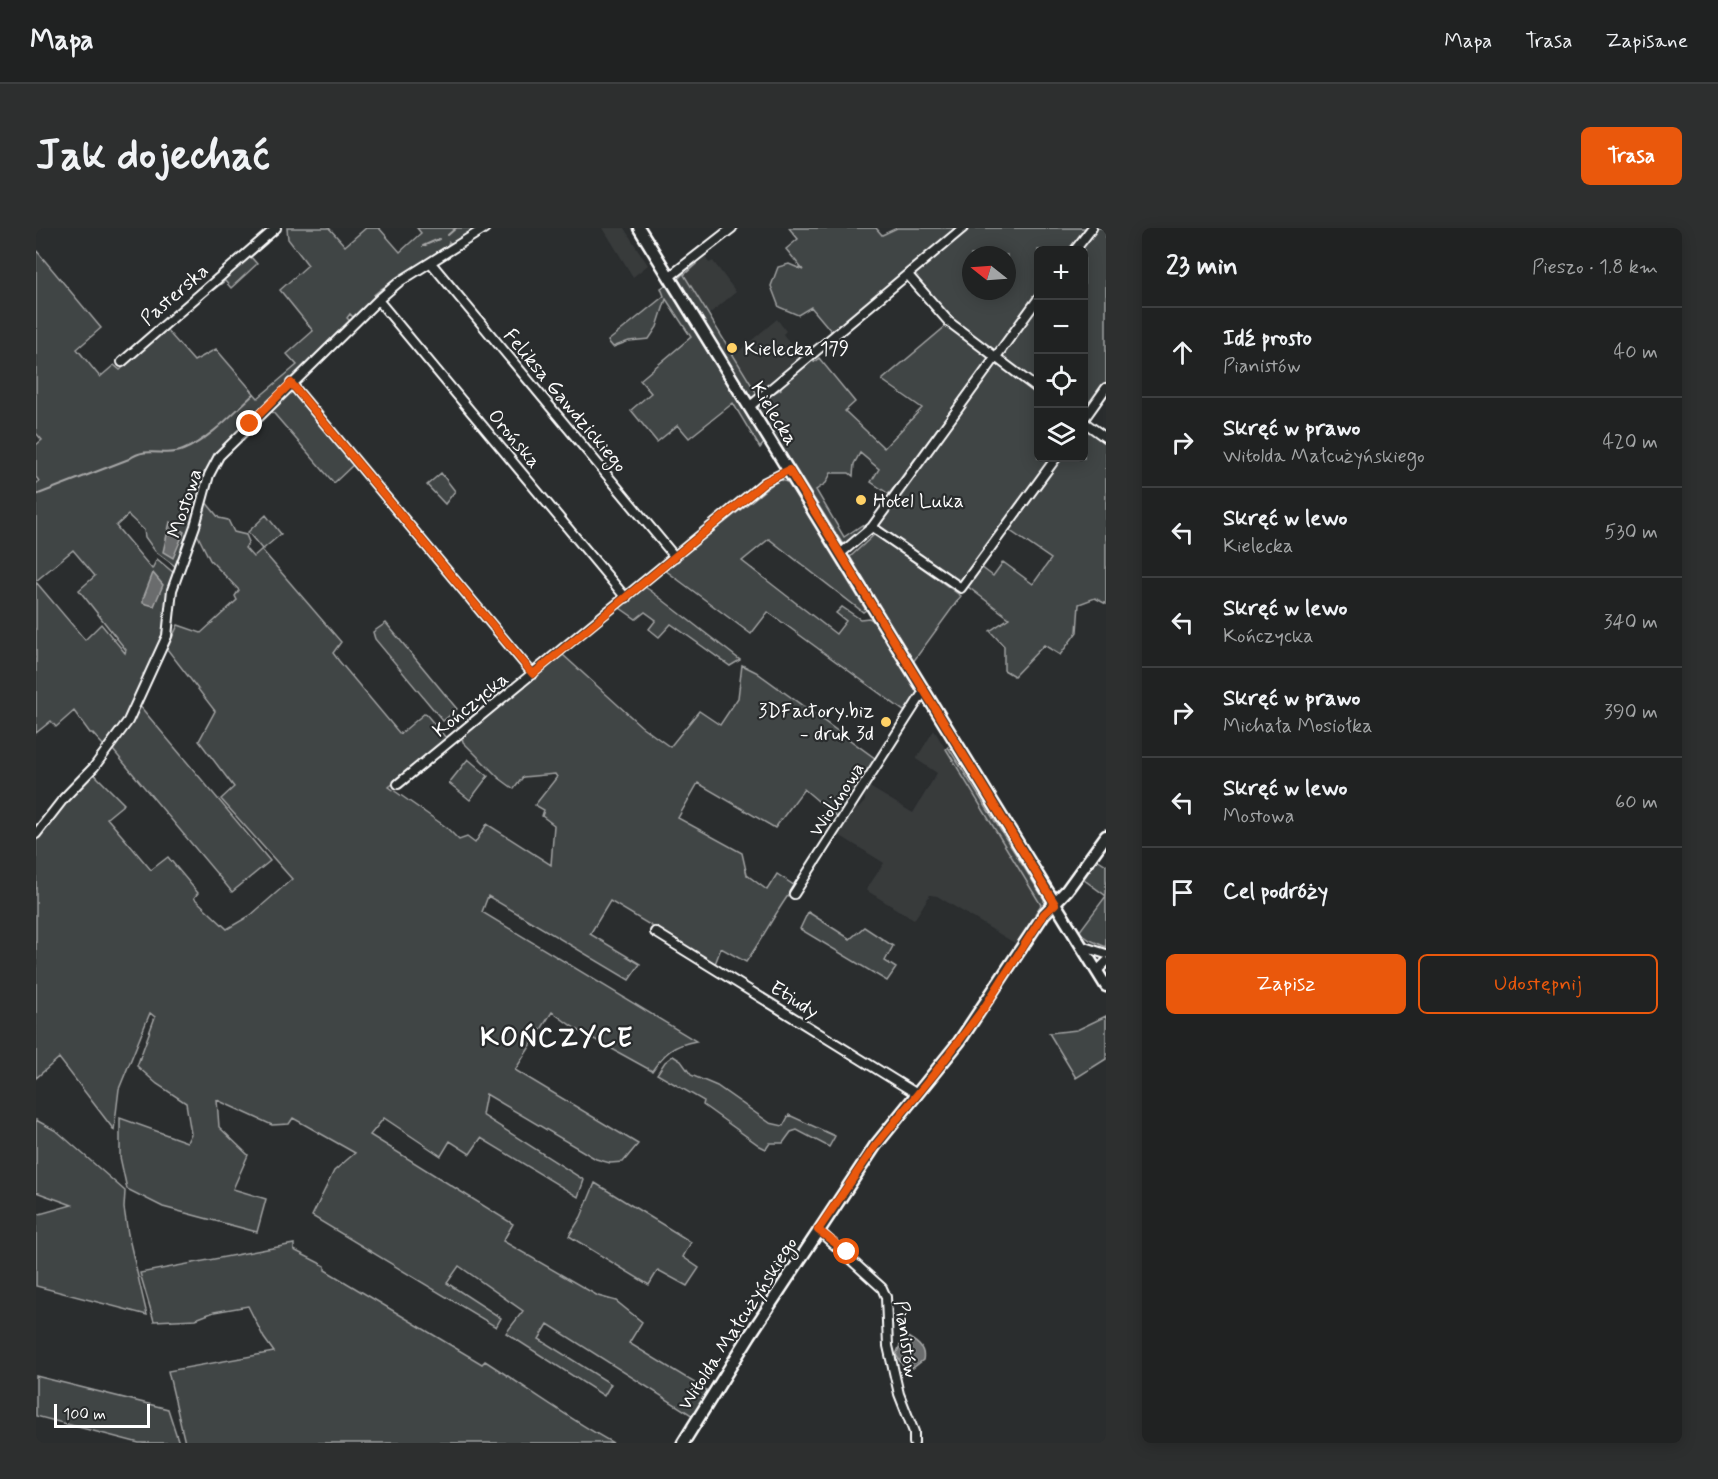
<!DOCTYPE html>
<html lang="pl">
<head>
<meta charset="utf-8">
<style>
  body { margin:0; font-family:Mynerve,sans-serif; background:#2d2f2f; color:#f1f3f6 }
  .controls { position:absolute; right:18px; top:18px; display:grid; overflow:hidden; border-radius:9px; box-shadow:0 3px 15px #0003 }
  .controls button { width:54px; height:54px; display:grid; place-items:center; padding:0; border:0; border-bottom:2px solid #3d3f40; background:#202222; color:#f1f3f6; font:30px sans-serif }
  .compass { position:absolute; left:926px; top:18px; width:54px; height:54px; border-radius:50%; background:#202222; box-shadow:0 3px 15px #0003; rotate:287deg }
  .scale { position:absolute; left:18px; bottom:15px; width:96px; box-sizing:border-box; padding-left:6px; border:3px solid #fff; border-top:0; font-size:16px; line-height:21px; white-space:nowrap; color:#fff; -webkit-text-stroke:4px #2a2d2e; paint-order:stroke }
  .stop { position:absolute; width:18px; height:18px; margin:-14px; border:4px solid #ea580c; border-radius:50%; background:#fff }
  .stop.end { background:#ea580c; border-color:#fff; box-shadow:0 2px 6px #0008 }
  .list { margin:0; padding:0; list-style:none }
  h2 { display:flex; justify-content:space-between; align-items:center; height:78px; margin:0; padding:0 24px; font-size:26px }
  h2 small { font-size:20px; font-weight:400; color:#a2a4a5 }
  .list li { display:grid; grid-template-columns:39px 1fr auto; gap:18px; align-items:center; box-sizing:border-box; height:90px; padding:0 24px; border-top:2px solid #3d3f40 }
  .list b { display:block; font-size:22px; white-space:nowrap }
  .list p { margin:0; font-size:20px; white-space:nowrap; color:#a2a4a5 }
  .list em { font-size:20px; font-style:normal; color:#a2a4a5 }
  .actions { display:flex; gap:12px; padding:18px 24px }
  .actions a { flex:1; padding:14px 0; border:2px solid #ea580c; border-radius:9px; text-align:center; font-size:21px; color:#ea580c }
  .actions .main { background:#ea580c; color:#fff }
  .icon { flex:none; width:33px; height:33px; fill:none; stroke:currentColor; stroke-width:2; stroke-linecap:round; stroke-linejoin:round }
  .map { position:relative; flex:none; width:1070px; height:1215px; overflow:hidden; border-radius:9px }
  header { display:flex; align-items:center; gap:36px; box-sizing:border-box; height:84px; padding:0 30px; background:#202222; border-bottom:2px solid #3d3f40 }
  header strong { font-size:28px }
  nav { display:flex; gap:33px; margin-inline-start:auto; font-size:21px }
  .intro { display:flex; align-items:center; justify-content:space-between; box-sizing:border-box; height:144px; padding:0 36px }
  h1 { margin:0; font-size:42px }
  .button { padding:15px 27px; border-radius:9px; background:#ea580c; color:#fff; font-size:21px; font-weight:700 }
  main { display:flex; gap:36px; padding:0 36px }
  aside { flex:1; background:#202222; border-radius:9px; box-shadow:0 3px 15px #0003 }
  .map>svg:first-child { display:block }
  .built { fill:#373a3b }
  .green { fill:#414445; stroke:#a0a2a2; stroke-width:1.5; fill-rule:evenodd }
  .water { fill:#6a6c6d; stroke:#a6a7a7; stroke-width:1.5 }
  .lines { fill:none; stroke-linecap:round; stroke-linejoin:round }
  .stream { stroke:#a6a7a7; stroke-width:2 }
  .street-casing { stroke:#fff; stroke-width:12 }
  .secondary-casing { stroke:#fff; stroke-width:15 }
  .street { stroke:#2a2d2e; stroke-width:8 }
  .secondary { stroke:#2a2d2e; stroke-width:10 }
  .route { stroke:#ea580c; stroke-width:8 }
  .poi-dot { fill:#ffd166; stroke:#2a2d2e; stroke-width:2 }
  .labels { text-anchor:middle; stroke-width:4.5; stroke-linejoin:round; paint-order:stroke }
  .street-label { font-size:20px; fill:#fff; stroke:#2a2d2e }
  .poi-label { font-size:20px; fill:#fff; stroke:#2a2d2e; text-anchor:start }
  .district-label { font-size:26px; font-weight:bold; letter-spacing:1.5px; fill:#fff; stroke:#2a2d2e }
</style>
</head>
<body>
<header>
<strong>Mapa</strong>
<nav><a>Mapa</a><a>Trasa</a><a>Zapisane</a></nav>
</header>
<div class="intro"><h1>Jak dojechać</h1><a class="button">Trasa</a></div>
<main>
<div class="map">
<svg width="1070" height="1215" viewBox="0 0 1070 1215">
  <rect width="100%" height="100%" fill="#2a2d2e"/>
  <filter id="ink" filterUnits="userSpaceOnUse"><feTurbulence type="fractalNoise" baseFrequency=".0167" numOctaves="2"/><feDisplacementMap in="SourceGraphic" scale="12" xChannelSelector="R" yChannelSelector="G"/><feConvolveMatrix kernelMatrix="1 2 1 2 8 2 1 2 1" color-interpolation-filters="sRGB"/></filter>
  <g filter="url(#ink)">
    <!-- built -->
    <path class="built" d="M567,0H588L612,37L597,49Z
      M669,29L673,35L677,33L700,64L672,87L647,47Z
      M741,91L750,103L747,106L765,130L721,166L697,128Z
      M898,502L1005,677L980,716L901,668L894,667L878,692L830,662L848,635L803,607L820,579L822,581L829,573L828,565L832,558L877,585L901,545L880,531Z"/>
    <!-- green -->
    <path class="green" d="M251,0H293L309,18L330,0H343L364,24L385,5L381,0H443L417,17L413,14L411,18L345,61L338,67L340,70L317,89L314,86L311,90L314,93L187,219L182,225L156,300L139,338L119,323L109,309L108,302L92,287L80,298L116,341L121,331L139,346L131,401L127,402L126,405H130L111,443L107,446L109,448L88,497L62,530L60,527L68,518L56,505H54L38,483L20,499L15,493L0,505V354L49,412L65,396L89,425L90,422L43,362L59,348L37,322L0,353V256L3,253L0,249V217L6,212L0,205V22L65,100L41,121L64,149L78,137L84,142L93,134L95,128L128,99L158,133L180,121L222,170L261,137L251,126L277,103L244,62L272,37L252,11Z
      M753,0H840L846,7L861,0H1070V156L1048,187V22H1002V157L917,96L873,41L796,104L775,79L762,87L743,79L735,58L742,39L753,36L767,42L750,21L762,11ZM935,27H971V63H935Z
      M229,12L231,15L215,29L221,36L195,60L189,53L176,63Z
      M657,35L660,36L648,47L721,166L767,132L719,171L713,168L642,51Z
      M630,57L728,215L724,220L697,175L653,210L642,197L621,214L595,182L615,165L604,152L655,109L630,71L621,99L613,111L593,113L577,119L572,113L628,68L625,60Z
      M910,98L954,129L853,266L835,254L843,241L824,225L818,236L817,248L813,245H795L790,255L780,262L808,309L826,297L829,302L812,316L806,315L722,181C726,169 737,166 745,161L744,158L776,132L778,134L783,130L819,174L809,183L848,220L886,180L846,152Z
      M960,133L1002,164V230H1016L928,352L920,355L839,298Z
      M254,161L318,236L298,255L234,181Z
      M1048,197L1070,212V376L1059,370L1043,376L1041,404L1024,427L1008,417L978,448L968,442V418L954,403L973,390L931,358L945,339L957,348L967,334L997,356L1015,331L973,302L1024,230H1048Z
      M405,245L419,263L409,276L391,257Z
      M743,251L751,254L757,263L830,382L827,384L733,311L706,333L800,406L810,393L800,385L806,379L824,391L833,390L840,394L881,463C880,473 876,478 868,483L732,384L715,406L629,342Z
      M169,273L183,290L192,292L198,304L210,307L213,314L209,320L217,329L226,321L212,304L230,287L245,306L226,322L305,414L297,425L303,433L364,506L389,485L411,511L353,559L410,599L423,612L431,609L439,615L451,596L515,637L518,597L506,588L508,582L499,577L521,549L519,546L487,549L478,561L463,550L427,514L426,509L527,427L605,498L634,519L663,483L684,497L702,470L706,437L720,444L840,531L802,590L768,561L739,600L662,555L642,590L706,625L711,647L731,662L741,646L759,658C740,682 728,709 710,734L685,720L679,736L574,673L554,706L604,736L593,752L452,668L446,684L660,813C638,817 629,824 616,843L540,801L516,784L479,842L602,916L587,934L574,935L560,931L450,866L446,887L548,952L542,969L445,910L434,926L414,913L405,928L348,890L334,907L477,996L467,1013L562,1068L580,1073L606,1094L593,1115L672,1163L657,1188L512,1096L503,1111L575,1156L568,1168L470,1105L487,1083L423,1038L411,1055L465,1090L460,1099L276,988L298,943L319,925L257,890L253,896L236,897L181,872L183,899L212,927L197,961L230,971L221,1004L127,979L91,961L84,929V890L151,914L155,906L150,875L121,856L101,838L119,789L114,785L83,861L78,902L23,830L0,850V610L37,566L58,546L88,576L71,590L115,642L132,629L162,665L158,670L191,701L215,687L256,651L185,571L198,559L163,513L179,483L131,421L142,397L165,405L201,372L199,368L203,362L174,332L161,306Z
      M839,306L925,368L877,434L814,329Z
      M609,359L615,363L704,432L694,438L635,396L623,409L613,401L620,392L609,384L600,391L584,380Z
      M350,395L421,481L407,493L339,411L337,404Z
      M103,477L234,633L196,664L77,522L96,494Z
      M912,519L1008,671V677L999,686L1005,677L910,521Z
      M432,531L452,548L434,572L413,555Z
      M1061,631L1070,637V719L1054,712L1043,704L1070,668L1047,651Z
      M772,684L814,711L828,699L857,718L849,733L860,740L851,753L764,701Z
      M1070,788V831L1040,850L1013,805L1041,802Z
      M637,828L645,833L655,847L681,858L734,895L747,898L753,887L799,908L793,919L761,902L755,904L747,915H734L730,921L724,918L667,877L668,873L621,846L629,834Z
      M0,892L22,904L89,963L88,980L92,1006L111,1087L0,1058V987L36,977L0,964Z
      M559,955L655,1014L647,1029L663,1040L651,1058L622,1042L613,1057L533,1008L545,989Z
      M258,1016V1022L289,1038V1042L446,1136L449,1133C491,1160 533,1191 577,1215H149L132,1143L238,1124L228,1110L212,1078L178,1084L160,1091L118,1093L104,1045Z
      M0,1148L132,1181L143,1215H103L0,1188Z"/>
    <!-- water -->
    <path class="water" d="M134,294L148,304L137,330L127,324Z
      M117,345L127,357L118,378L107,375V371Z
      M868,1107C879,1113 890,1119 887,1132L877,1140L867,1138L860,1127Z"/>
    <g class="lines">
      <!-- stream -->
      <path class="stream" d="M412,7L420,0
        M387,18L403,11
        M0,267L93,231C112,217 128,230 147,222C174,211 197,185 218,166"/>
      <!-- street casing -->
      <g class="street-casing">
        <path id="street" d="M1039,22L1056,0
          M395,35L639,329
          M872,47L913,94L1002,161
          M633,49L696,0
          M342,72L590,370
          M86,134L240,0
          M255,155L497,446
          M713,179L927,0
          M1048,191L1070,160
          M1048,194L1070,210
          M836,299L925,360L1020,230
          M804,326L836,299L1002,71
          M362,556L729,254L753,242
          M0,606L28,570L58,539L92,493L131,408L136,362L159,298L173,247L183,228L342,72L363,54L449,0
          M758,666L888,463
          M619,704L881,866
          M1045,718L1070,726
          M1061,743L1070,734
          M782,1002L846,1060L850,1069L852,1118L863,1166L878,1204V1215"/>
      </g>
      <!-- secondary casing -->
      <g class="secondary-casing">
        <path id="secondary" d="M603,0L1070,758
          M647,1215L714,1107L839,918L923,814L1008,686L1031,662L1070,608"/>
      </g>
      <!-- street -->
      <use href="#street" class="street"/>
      <!-- secondary -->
      <use href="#secondary" class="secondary"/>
    </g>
  </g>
  <g class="lines" filter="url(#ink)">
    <!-- route -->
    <path class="route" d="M214,196L255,155L497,446L729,254L753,242L1019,676L1008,686L950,777L898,846L839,918L782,1002L811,1024"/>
  </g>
  <!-- markers -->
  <g class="poi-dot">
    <circle cx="696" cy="120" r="6"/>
    <circle cx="825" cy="272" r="6"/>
    <circle cx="850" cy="494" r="6"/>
  </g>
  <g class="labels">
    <!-- street labels -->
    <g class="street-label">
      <text transform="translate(138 66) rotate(-41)" y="7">Pasterska</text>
      <text transform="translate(530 172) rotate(50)" y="7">Feliksa Gawdzickiego</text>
      <text transform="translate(739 185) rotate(58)" y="7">Kielecka</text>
      <text transform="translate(479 210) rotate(50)" y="7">Orońska</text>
      <text transform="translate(148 275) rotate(-72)" y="7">Mostowa</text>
      <text transform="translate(434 476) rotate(-39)" y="7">Kończycka</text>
      <text transform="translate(800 571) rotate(-57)" y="7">Wiolinowa</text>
      <text transform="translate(759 771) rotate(32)" y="7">Etiudy</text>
      <text transform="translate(701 1095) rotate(-57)" y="7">Witolda Małcużyńskiego</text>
      <text transform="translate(871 1111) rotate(82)" y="7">Pianistów</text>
    </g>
    <!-- poi labels -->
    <g class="poi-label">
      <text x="708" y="127">Kielecka 179</text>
      <text x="837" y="279">Hotel Luka</text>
      <text x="838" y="489" text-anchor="end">3DFactory.biz<tspan x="838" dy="23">- druk 3d</tspan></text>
    </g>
    <!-- district labels -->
    <g class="district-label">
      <text x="521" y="818">KOŃCZYCE</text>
    </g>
  </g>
</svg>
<div class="controls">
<button>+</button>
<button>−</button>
<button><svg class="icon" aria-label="locate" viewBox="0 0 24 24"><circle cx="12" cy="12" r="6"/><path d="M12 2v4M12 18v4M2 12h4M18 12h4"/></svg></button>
<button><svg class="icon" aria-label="layers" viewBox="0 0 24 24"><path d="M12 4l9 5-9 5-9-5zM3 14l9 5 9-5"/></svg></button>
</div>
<svg class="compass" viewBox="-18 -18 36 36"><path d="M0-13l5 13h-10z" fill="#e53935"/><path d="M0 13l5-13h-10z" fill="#a2a4a5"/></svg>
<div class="scale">100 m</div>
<div class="stop" style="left:811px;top:1024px"></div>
<div class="stop end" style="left:214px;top:196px"></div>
</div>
<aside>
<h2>23 min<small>Pieszo · 1.8 km</small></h2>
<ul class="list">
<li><svg class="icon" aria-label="ahead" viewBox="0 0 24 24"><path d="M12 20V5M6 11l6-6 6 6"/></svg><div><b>Idź prosto</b><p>Pianistów</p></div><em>40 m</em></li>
<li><svg class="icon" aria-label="right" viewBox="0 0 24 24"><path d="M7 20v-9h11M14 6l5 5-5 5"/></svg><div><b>Skręć w prawo</b><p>Witolda Małcużyńskiego</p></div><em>420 m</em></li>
<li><svg class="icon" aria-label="left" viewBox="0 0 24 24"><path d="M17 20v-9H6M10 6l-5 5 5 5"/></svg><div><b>Skręć w lewo</b><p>Kielecka</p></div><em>530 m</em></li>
<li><svg class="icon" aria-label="left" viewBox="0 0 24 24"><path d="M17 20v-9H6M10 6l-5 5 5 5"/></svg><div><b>Skręć w lewo</b><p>Kończycka</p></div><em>340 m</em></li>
<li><svg class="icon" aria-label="right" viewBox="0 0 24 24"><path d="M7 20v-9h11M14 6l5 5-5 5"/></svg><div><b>Skręć w prawo</b><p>Michała Mosiołka</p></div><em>390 m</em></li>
<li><svg class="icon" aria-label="left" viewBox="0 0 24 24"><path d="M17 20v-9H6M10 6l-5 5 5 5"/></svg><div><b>Skręć w lewo</b><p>Mostowa</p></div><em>60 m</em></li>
<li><svg class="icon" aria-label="arrive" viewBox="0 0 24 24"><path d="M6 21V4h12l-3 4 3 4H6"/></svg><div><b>Cel podróży</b></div></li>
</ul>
<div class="actions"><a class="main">Zapisz</a><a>Udostępnij</a></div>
</aside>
</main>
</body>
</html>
